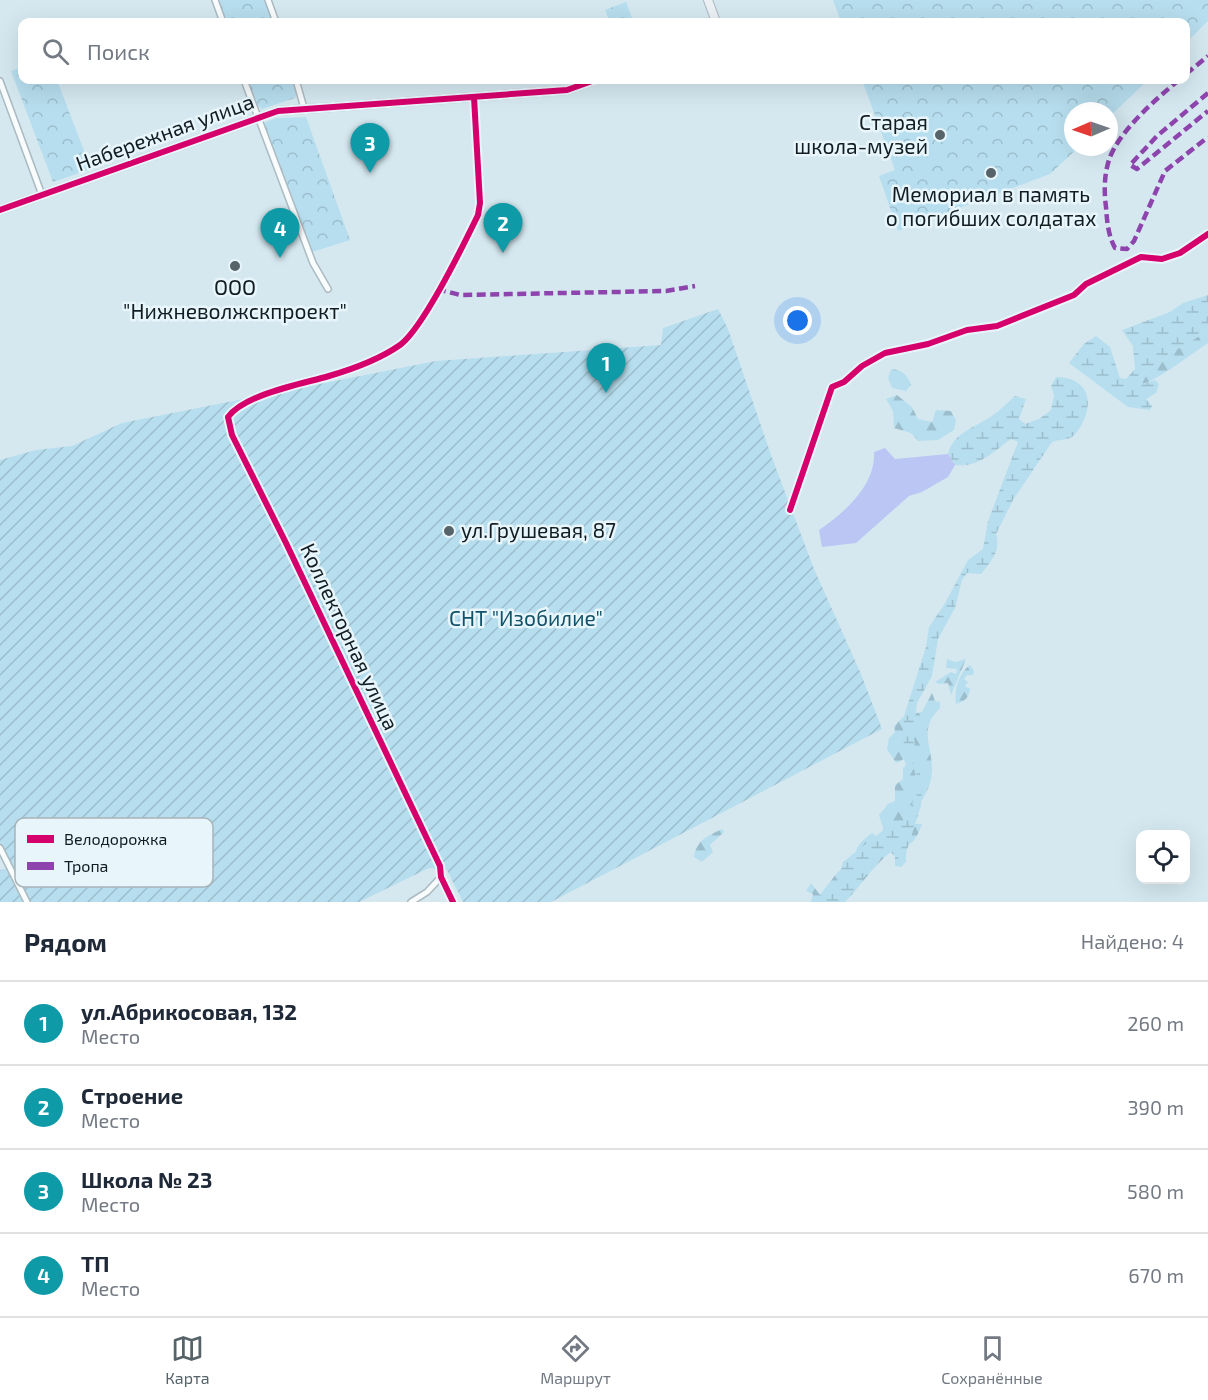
<!DOCTYPE html>
<html lang="ru">
<head>
<meta charset="utf-8">
<style>
  body { margin:0; font-family:"Exo 2",sans-serif; background:#f6f6f7; color:#1f2937 }
  .controls { position:absolute; right:18px; bottom:18px; display:grid; overflow:hidden; border-radius:12px; box-shadow:0 6px 24px #0002 }
  .controls button { width:54px; height:54px; display:grid; place-items:center; padding:0; border:0; border-bottom:2px solid #e0e1e3; background:#fff; color:#1f2937; font:30px sans-serif }
  .compass { position:absolute; left:1064px; top:102px; width:54px; height:54px; border-radius:50%; background:#fff; box-shadow:0 6px 24px #0002; rotate:268deg }
  .you { position:absolute; left:798px; top:321px; width:21px; height:21px; margin:-15px; border:4px solid #fff; border-radius:50%; background:#1a73e8; box-shadow:0 0 0 9px #1a73e833 }
  .badge { display:grid; place-items:center; width:39px; height:39px; border-radius:50%; background:#56646a; color:#fff; font-size:20px; font-weight:700 }
  .pin { position:absolute; translate:-50% -50px; filter:drop-shadow(0 2px 3px #0008) }
  .pin::after { content:''; position:absolute; top:32px; width:21px; height:18px; background:inherit; clip-path:polygon(0 0,100% 0,50% 100%) }
  .list { margin:0; padding:0; list-style:none }
  h2 { display:flex; justify-content:space-between; align-items:center; height:78px; margin:0; padding:0 24px; font-size:26px }
  h2 small { font-size:20px; font-weight:400; color:#747a83 }
  .list li { display:grid; grid-template-columns:39px 1fr auto; gap:18px; align-items:center; box-sizing:border-box; height:84px; padding:0 24px; border-top:2px solid #e0e1e3 }
  .list b { display:block; font-size:22px; white-space:nowrap }
  .list p { margin:0; font-size:20px; white-space:nowrap; color:#747a83 }
  .list em { font-size:20px; font-style:normal; color:#747a83 }
  .icon { flex:none; width:33px; height:33px; fill:none; stroke:currentColor; stroke-width:2; stroke-linecap:round; stroke-linejoin:round }
  .map { position:relative; flex:none; width:1208px; height:902px; overflow:hidden }
  .search { position:absolute; background:#fff; box-shadow:0 6px 24px #0002; left:18px; right:18px; top:18px; height:66px; display:flex; align-items:center; gap:15px; box-sizing:border-box; padding:0 21px; border-radius:12px; color:#747a83; font-size:22px }
  .sheet { height:414px; background:#fff }
  nav { display:flex; justify-content:space-around; align-items:center; box-sizing:border-box; height:84px; border-top:2px solid #e0e1e3; background:#fff; font-size:16px; color:#747a83 }
  nav a { display:grid; justify-items:center; gap:3px }
  nav .on { color:#56646a }
  .map>svg:first-child { display:block }
  .forest { fill:url(#forest-firs) }
  .wetland { fill:url(#wetland-marsh) }
  .park { fill:url(#park-crowns) }
  .garden { fill:url(#garden-furrows) }
  .water { fill:#bcc6f4 }
  .lines { fill:none; stroke-linecap:round; stroke-linejoin:round }
  .street-casing { stroke:#acbac1; stroke-width:8 }
  .secondary-casing { stroke:#acbac1; stroke-width:10 }
  .street { stroke:#f9fcfd; stroke-width:5 }
  .secondary { stroke:#ecf1f5; stroke-width:8 }
  .quiet { stroke:#8e44ad; stroke-width:4.5; stroke-dasharray:9 4.5; stroke-linecap:butt }
  .cycleway-casing { stroke:#e8f5fb; stroke-width:10 }
  .cycleway { stroke:#d6006c; stroke-width:6 }
  .poi-dot { fill:#56646a; stroke:#e8f5fb; stroke-width:2 }
  .labels { text-anchor:middle; stroke-width:5; stroke-linejoin:round; paint-order:stroke }
  .poi-label { font-size:21px; fill:#111d22; stroke:#e8f5fb }
  .street-label { font-size:21px; fill:#111d22; stroke:#e8f5fb }
  .park-label { font-size:21px; fill:#125268; stroke:#e8f5fb }
  .key { fill:#e8f5fb; stroke:#a8b4ba; stroke-width:1.5 }
  .key-label { font-size:16px; fill:#111d22 }
</style>
</head>
<body>
<div class="map">
<svg width="1208" height="902" viewBox="0 0 1208 902">
  <defs>
    <pattern id="forest-firs" width="22" height="20" patternUnits="userSpaceOnUse" patternTransform="scale(1.5)"><rect width="22" height="20" fill="#b7deee"/><path d="M5 1l3.5 6h-7zM16 11l3.5 6h-7z" fill="#9cbecc"/></pattern>
    <pattern id="wetland-marsh" width="20" height="14" patternUnits="userSpaceOnUse" patternTransform="scale(1.5)"><rect width="20" height="14" fill="#b7deee"/><path d="M1 5h8M5 5V1M11 12h8M15 12V8" fill="none" stroke="#9cbecc"/></pattern>
    <pattern id="park-crowns" width="20" height="18" patternUnits="userSpaceOnUse" patternTransform="scale(1.5)"><rect width="20" height="18" fill="#b7deee"/><path d="M2 6a3 3 0 1 1 6 0M12 15a3 3 0 1 1 6 0" fill="none" stroke="#9cbecc"/></pattern>
    <pattern id="garden-furrows" width="10" height="10" patternUnits="userSpaceOnUse" patternTransform="scale(1.5)"><rect width="10" height="10" fill="#b7deee"/><path d="M-1 1l2-2M0 10L10 0M9 11l2-2" fill="none" stroke="#9cbecc"/></pattern>
  </defs>
  <rect width="100%" height="100%" fill="#d5e8f0"/>
  <!-- forest -->
  <path class="forest" d="M1208,330V343C1191,354 1161,378 1143,384L1140,375L1167,359L1169,349L1181,348Z
    M891,369C902,370 908,375 911,385L906,391L892,388L888,378Z
    M897,395L912,407L918,419L932,422L936,410L951,411L956,420L954,430L938,440L918,441L911,433L894,428L893,411L886,399Z
    M947,659L955,662L966,659L951,695L948,683L939,684L935,682L951,672L956,674L957,669L946,668Z
    M970,665L974,671L973,675H967L964,679L968,682L965,687L970,688C970,697 964,702 956,704C954,690 958,674 970,665Z
    M932,693L935,701L940,702V708C918,730 932,744 932,770C932,788 920,803 911,817L913,824H922C911,855 903,841 886,856C870,870 859,888 845,902H811L813,894L806,891L811,883L820,895L836,874L855,856C856,845 863,840 872,833L878,838L885,834L879,815L888,804L895,801V785L903,779V768L906,765L904,759L896,763L887,749L889,738L895,732L894,726L904,716L922,712Z
    M722,829L724,832L710,845L713,852L702,862L694,857C696,840 708,836 722,829Z"/>
  <!-- wetland -->
  <path class="wetland" d="M1208,295V330L1181,348L1169,349L1167,359L1140,375L1143,384L1155,380L1159,384L1156,393L1146,399L1152,406L1150,410L1128,407L1069,363L1084,344L1096,336L1110,347L1120,378L1126,379L1135,369L1133,346L1122,330L1170,312L1183,303Z
    M1056,377C1086,377 1095,399 1082,424C1079,429 1075,436 1070,438C1064,440 1057,440 1052,442L1013,500L996,534C1001,551 991,562 981,574L967,573L962,580L955,608L938,639L932,676L917,703L914,729L915,754L922,783L921,806L906,853V862L901,867L895,866V857L890,851L883,853L845,902H824L836,886L843,862L886,828L899,827L912,806L916,778L912,760L903,741L904,716L926,647L929,627L944,605L968,560L983,549L988,521L1018,442L1011,439C993,452 978,468 955,465L948,454C953,432 977,427 993,415C1001,410 1008,402 1015,396L1026,399L1019,419L1025,424L1039,419L1051,410L1054,395L1051,386Z"/>
  <!-- park -->
  <path class="park" d="M216,0H265L273,22H224Z
    M833,0H1208V21L1186,43V22H841Z
    M626,2L632,18L610,22L605,10Z
    M22,67V80H57L91,169L53,182L11,71Z
    M246,80H294L298,91L295,98L262,109L256,105Z
    M862,80H1148L1109,117V111H1073V147H1079L1050,174L898,231L879,176L895,170Z
    M306,117L350,240L312,252L264,123L276,118Z"/>
  <!-- garden -->
  <path class="garden" d="M718,309L728,329L771,455L814,569L861,674L882,729L551,902H463L447,870L429,868L359,902H0V870L11,867L0,844V460L36,450L72,446L122,423L436,361L661,345L663,328Z"/>
  <!-- water -->
  <path class="water" d="M885,448L895,459L948,454L955,465L948,477L922,492L909,496L856,543L822,547L819,530C844,513 876,485 874,452Z"/>
  <g class="lines">
    <!-- street casing -->
    <g class="street-casing">
      <path id="street" d="M215,0L223,22
        M268,0L276,22
        M244,80L313,263L328,289
        M296,80L304,108
        M0,81L42,195
        M790,510L832,387L844,382L862,366L885,353L928,344L967,330L997,326L1074,295L1086,284L1141,257L1162,259L1180,253L1208,234
        M0,848L27,902
        M411,902L427,892L441,877
        M453,902L441,877L440,866L286,543L232,435L228,417C245,394 302,384 329,376C353,369 380,359 400,345C423,328 464,244 478,215L480,203L474,97"/>
    </g>
    <!-- secondary casing -->
    <g class="secondary-casing">
      <path id="secondary" d="M708,0L716,22
        M0,210L278,111L567,90L595,80"/>
    </g>
    <!-- street -->
    <use href="#street" class="street"/>
    <!-- secondary -->
    <use href="#secondary" class="secondary"/>
    <!-- quiet -->
    <path class="quiet" d="M1186,74L1208,56
      M1179,80C1157,98 1118,132 1109,160C1104,175 1104,192 1106,207C1107,221 1108,235 1115,248L1127,249L1134,241L1165,171L1208,137
      M1208,93L1157,136L1130,165L1137,169L1208,111
      M437,289L460,295L666,291L695,286"/>
    <!-- cycleway casing -->
    <g class="cycleway-casing">
      <path id="cycleway" d="M0,210L278,111L567,90L595,80
        M790,510L832,387L844,382L862,366L885,353L928,344L967,330L997,326L1074,295L1086,284L1141,257L1162,259L1180,253L1208,234
        M453,902L441,877L440,866L286,543L232,435L228,417C245,394 302,384 329,376C353,369 380,359 400,345C423,328 464,244 478,215L480,203L474,97"/>
    </g>
    <!-- cycleway -->
    <use href="#cycleway" class="cycleway"/>
  </g>
  <!-- markers -->
  <g class="poi-dot">
    <circle cx="940" cy="135" r="6"/>
    <circle cx="991" cy="173" r="6"/>
    <circle cx="235" cy="266" r="6"/>
    <circle cx="449" cy="531" r="6"/>
  </g>
  <g class="labels">
    <!-- poi labels -->
    <g class="poi-label">
      <text x="928" y="130" text-anchor="end">Старая<tspan x="928" dy="24">школа-музей</tspan></text>
      <text x="991" y="202">Мемориал в память<tspan x="991" dy="24">о погибших солдатах</tspan></text>
      <text x="235" y="295">ООО<tspan x="235" dy="24">"Нижневолжскпроект"</tspan></text>
      <text x="461" y="538" text-anchor="start">ул.Грушевая, 87</text>
    </g>
    <!-- street labels -->
    <g class="street-label">
      <text transform="translate(165 133) rotate(-20)" y="7">Набережная улица</text>
      <text transform="translate(349 637) rotate(65)" y="7">Коллекторная улица</text>
    </g>
    <!-- park labels -->
    <g class="park-label">
      <text x="526" y="626">СНТ "Изобилие"</text>
    </g>
  </g>
  <!-- legend -->
  <rect x="15" y="818" width="198" height="69" rx="9" class="key"/>
  <rect x="27" y="835" width="27" height="8" fill="#d6006c"/>
  <rect x="27" y="862" width="27" height="8" fill="#8e44ad"/>
  <g class="key-label">
    <text x="64" y="845">Велодорожка</text>
    <text x="64" y="872">Тропа</text>
  </g>
</svg>
<div class="controls">
<button><svg class="icon" aria-label="locate" viewBox="0 0 24 24"><circle cx="12" cy="12" r="6"/><path d="M12 2v4M12 18v4M2 12h4M18 12h4"/></svg></button>
</div>
<svg class="compass" viewBox="-18 -18 36 36"><path d="M0-13l5 13h-10z" fill="#e53935"/><path d="M0 13l5-13h-10z" fill="#747a83"/></svg>
<div class="you"></div>
<div class="pin badge" style="left:606px;top:393px;background:#0f9aa8">1</div>
<div class="pin badge" style="left:503px;top:253px;background:#0f9aa8">2</div>
<div class="pin badge" style="left:370px;top:173px;background:#0f9aa8">3</div>
<div class="pin badge" style="left:280px;top:258px;background:#0f9aa8">4</div>
<div class="search"><svg class="icon" aria-label="search" viewBox="0 0 24 24"><circle cx="10" cy="10" r="6"/><path d="M15 15l6 6"/></svg>Поиск</div>
</div>
<section class="sheet">
<h2>Рядом<small>Найдено: 4</small></h2>
<ul class="list">
<li><span class="badge" style="background:#0f9aa8">1</span><div><b>ул.Абрикосовая, 132</b><p>Место</p></div><em>260 m</em></li>
<li><span class="badge" style="background:#0f9aa8">2</span><div><b>Строение</b><p>Место</p></div><em>390 m</em></li>
<li><span class="badge" style="background:#0f9aa8">3</span><div><b>Школа № 23</b><p>Место</p></div><em>580 m</em></li>
<li><span class="badge" style="background:#0f9aa8">4</span><div><b>ТП</b><p>Место</p></div><em>670 m</em></li>
</ul>
</section>
<nav>
<a class="on"><svg class="icon" aria-label="map" viewBox="0 0 24 24"><path d="M3 6l6-2 6 2 6-2v14l-6 2-6-2-6 2zM9 4v14M15 6v14"/></svg>Карта</a>
<a><svg class="icon" aria-label="directions" viewBox="0 0 24 24"><path d="M12 3l9 9-9 9-9-9zM9 14v-3h6M13 9l2 2-2 2"/></svg>Маршрут</a>
<a><svg class="icon" aria-label="saved" viewBox="0 0 24 24"><path d="M7 4h10v16l-5-4-5 4z"/></svg>Сохранённые</a>
</nav>
</body>
</html>
